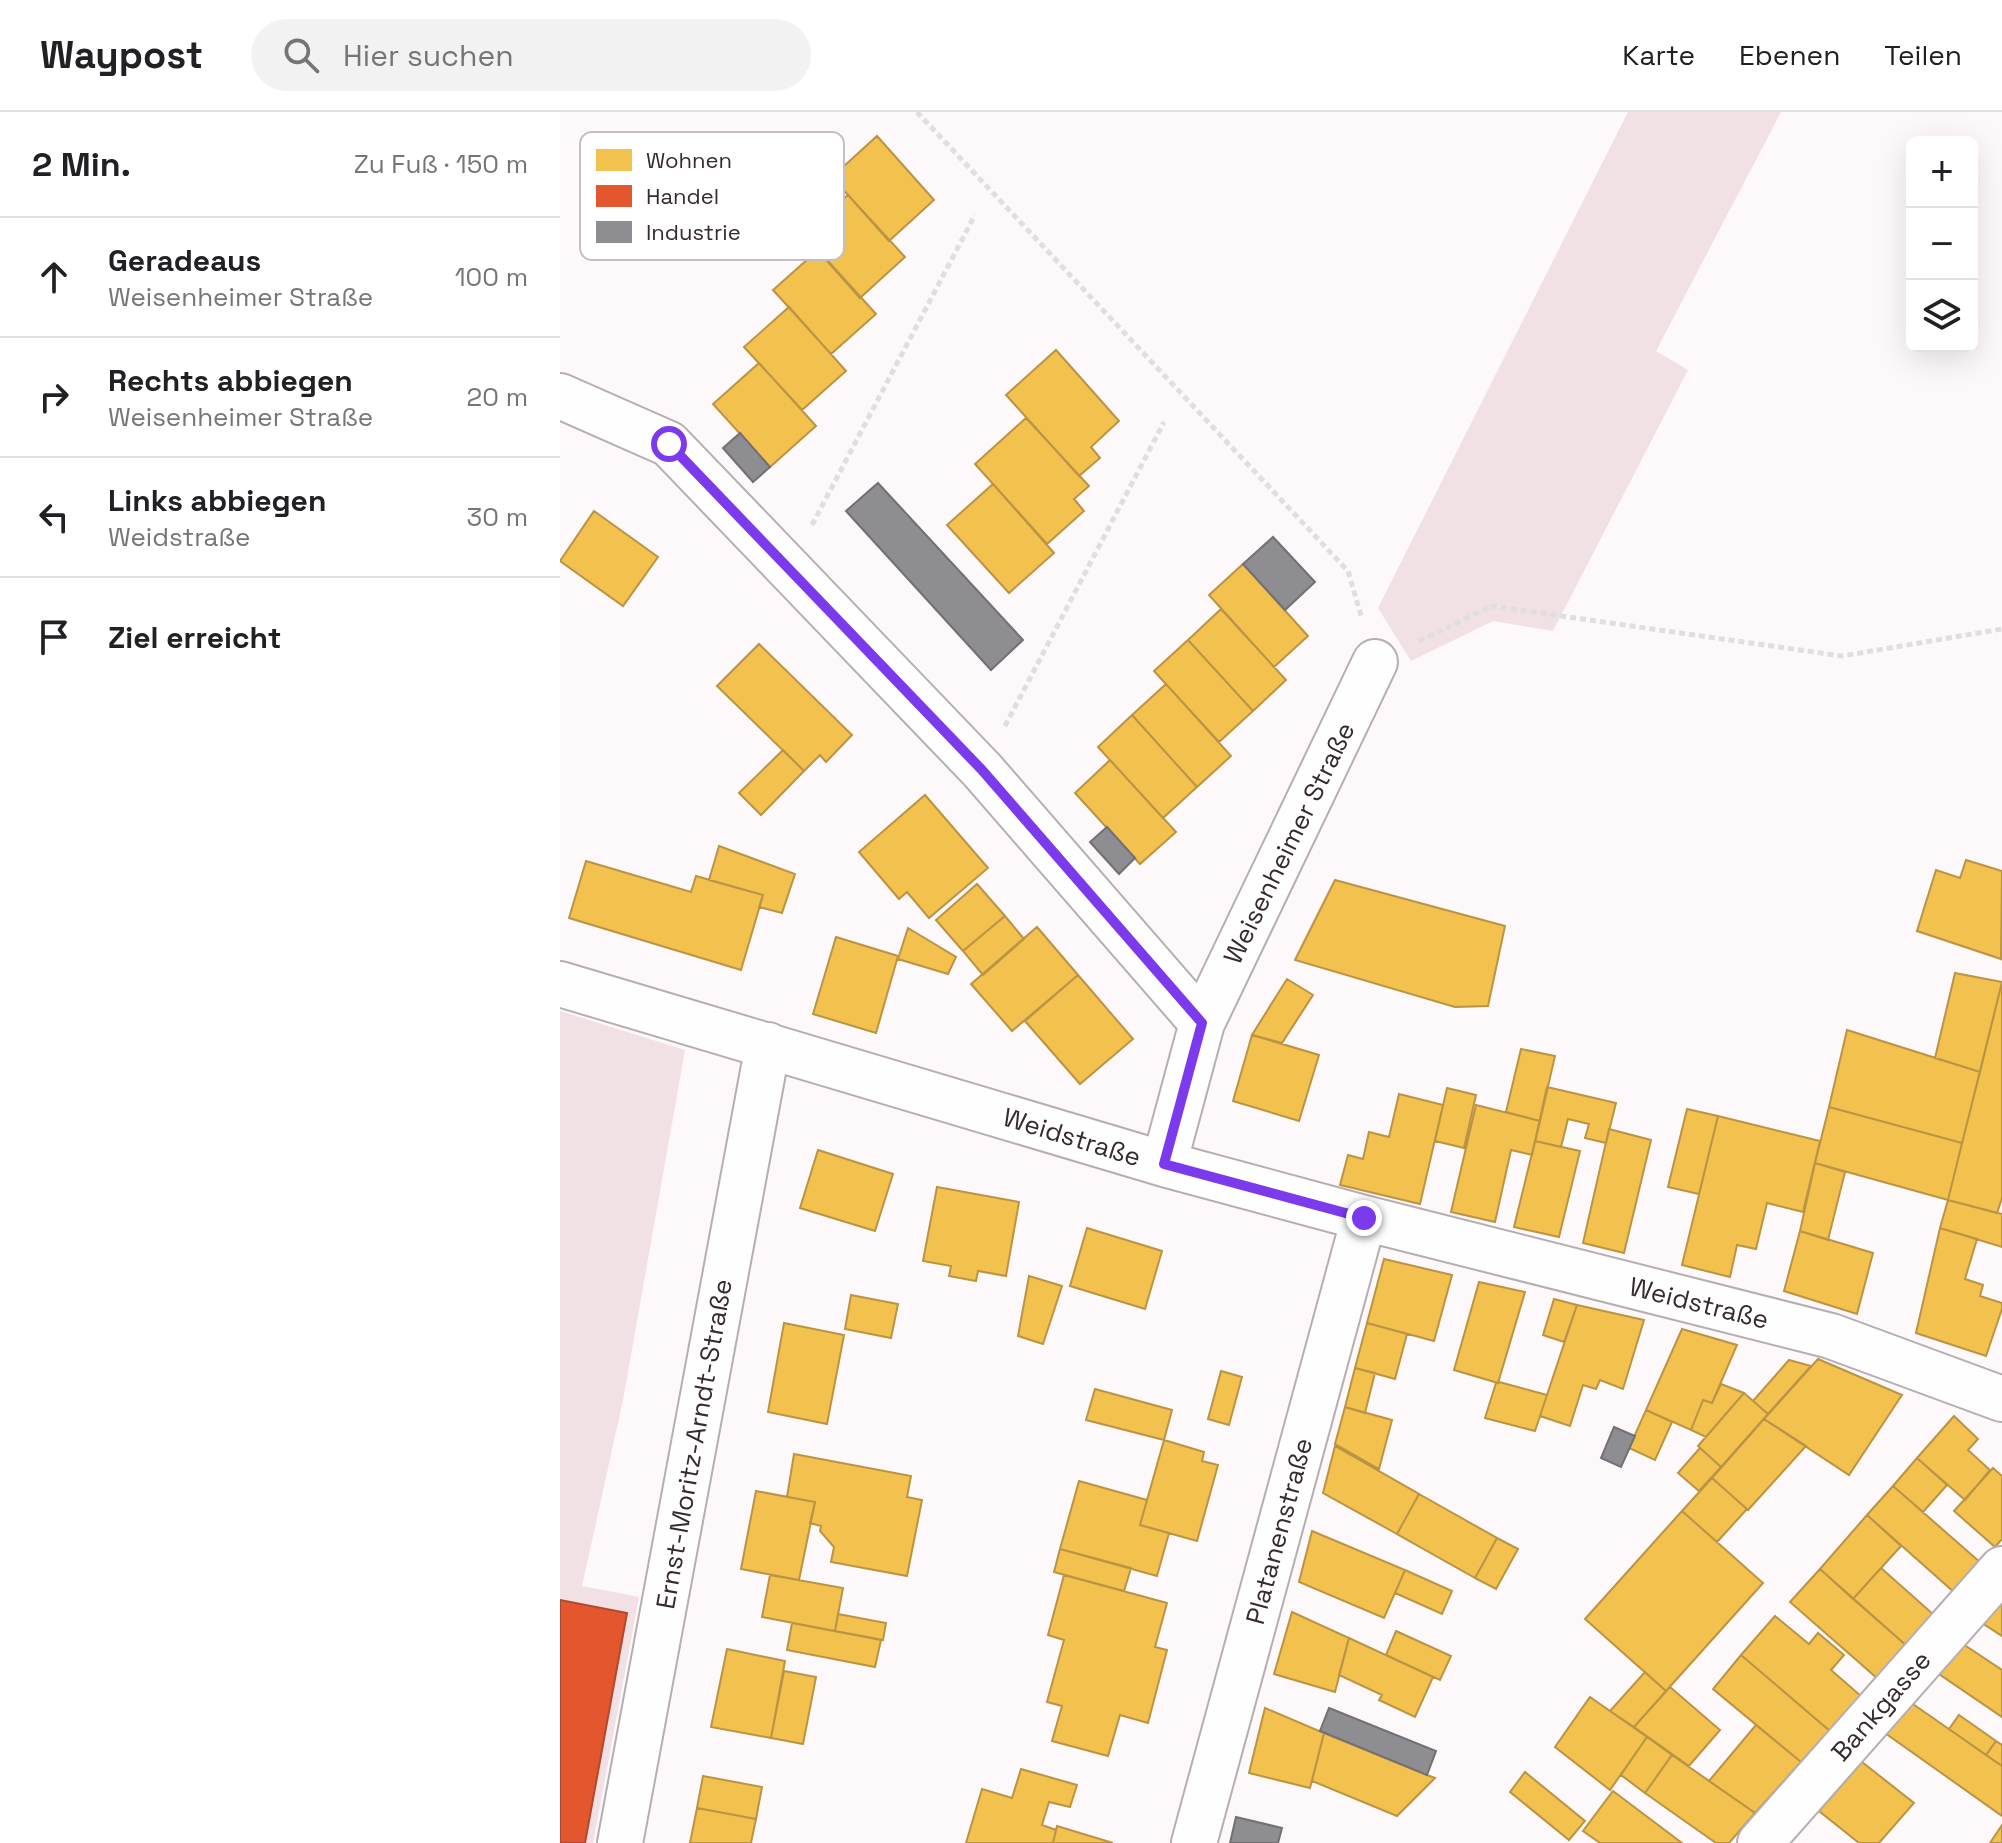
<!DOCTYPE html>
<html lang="de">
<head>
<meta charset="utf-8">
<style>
  body { margin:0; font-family:"Space Grotesk",sans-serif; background:#f2f2f2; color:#202124 }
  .controls { position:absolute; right:24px; top:24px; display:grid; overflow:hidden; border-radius:12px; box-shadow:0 8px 32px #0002 }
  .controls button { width:72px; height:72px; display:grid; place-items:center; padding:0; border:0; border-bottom:2px solid #e0e0e0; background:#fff; color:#202124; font:40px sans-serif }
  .stop { position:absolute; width:24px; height:24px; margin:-18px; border:6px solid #7c3aed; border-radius:50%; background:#fff }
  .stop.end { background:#7c3aed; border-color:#fff; box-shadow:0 2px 8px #0008 }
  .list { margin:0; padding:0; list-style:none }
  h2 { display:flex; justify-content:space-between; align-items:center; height:104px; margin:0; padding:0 32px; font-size:34px }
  h2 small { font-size:26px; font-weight:400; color:#757577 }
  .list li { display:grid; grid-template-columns:52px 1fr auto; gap:24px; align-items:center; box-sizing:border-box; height:120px; padding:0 32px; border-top:2px solid #e0e0e0 }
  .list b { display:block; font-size:30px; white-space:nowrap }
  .list p { margin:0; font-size:26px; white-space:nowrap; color:#757577 }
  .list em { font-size:26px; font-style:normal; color:#757577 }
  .icon { flex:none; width:44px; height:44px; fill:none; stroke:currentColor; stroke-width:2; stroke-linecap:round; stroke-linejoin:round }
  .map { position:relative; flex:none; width:1442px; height:1731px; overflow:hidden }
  header { display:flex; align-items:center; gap:48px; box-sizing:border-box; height:112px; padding:0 40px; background:#fff; border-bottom:2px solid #e0e0e0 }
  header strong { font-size:38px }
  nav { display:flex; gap:44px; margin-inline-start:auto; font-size:28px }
  .search { width:560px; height:72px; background:#f2f2f2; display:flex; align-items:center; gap:20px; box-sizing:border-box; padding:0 28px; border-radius:44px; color:#757577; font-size:30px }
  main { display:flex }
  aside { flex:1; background:#fff }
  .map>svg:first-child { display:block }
  .green { fill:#f1e0e4 }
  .homes { fill:#f2c14e; stroke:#ba9444; stroke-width:2 }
  .shops { fill:#e4572e; stroke:#b04a2e; stroke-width:2 }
  .industry { fill:#8d8d92; stroke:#736f74; stroke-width:2 }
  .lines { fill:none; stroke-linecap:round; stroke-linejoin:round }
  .minor-casing { stroke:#b6aeb0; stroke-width:48 }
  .path { stroke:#e0dedf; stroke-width:5; stroke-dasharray:6 4; stroke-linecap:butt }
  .minor { stroke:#fffefe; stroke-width:44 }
  .route { stroke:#7c3aed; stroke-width:10 }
  .labels { text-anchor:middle; stroke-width:8; stroke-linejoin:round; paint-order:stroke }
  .street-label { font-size:26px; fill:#362a2d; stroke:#fff }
  .key { fill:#fff; stroke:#c3bfc0; stroke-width:2 }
  .key-label { font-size:22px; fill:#362a2d }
</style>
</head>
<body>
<header>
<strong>Waypost</strong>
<div class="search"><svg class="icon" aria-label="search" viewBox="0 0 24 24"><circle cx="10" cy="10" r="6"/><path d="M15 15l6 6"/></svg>Hier suchen</div>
<nav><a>Karte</a><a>Ebenen</a><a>Teilen</a></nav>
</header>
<main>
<aside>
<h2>2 Min.<small>Zu Fuß · 150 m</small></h2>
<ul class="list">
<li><svg class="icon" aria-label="ahead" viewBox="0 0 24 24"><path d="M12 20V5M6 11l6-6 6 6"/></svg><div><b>Geradeaus</b><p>Weisenheimer Straße</p></div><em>100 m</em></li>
<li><svg class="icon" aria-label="right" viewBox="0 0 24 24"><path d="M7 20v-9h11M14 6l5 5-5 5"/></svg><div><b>Rechts abbiegen</b><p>Weisenheimer Straße</p></div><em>20 m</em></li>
<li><svg class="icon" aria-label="left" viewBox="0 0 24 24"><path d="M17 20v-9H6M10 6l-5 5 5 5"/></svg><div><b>Links abbiegen</b><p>Weidstraße</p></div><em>30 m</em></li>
<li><svg class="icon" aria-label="arrive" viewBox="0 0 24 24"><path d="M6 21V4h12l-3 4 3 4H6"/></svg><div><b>Ziel erreicht</b></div></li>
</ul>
</aside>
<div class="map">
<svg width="1442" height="1731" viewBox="0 0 1442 1731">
  <rect width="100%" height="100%" fill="#fdf8fa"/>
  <!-- green -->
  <path class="green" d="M1068,0H1221L1096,239L1128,258L993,519L933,509L851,549L818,496Z
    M0,899L125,938L63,1288L22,1474L79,1485L33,1731H0Z"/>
  <!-- homes -->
  <path class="homes" d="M317,24L374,88L329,129L272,65Z
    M288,83L345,145L300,186L243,122Z
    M258,138L316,202L271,242L213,178Z
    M229,195L286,259L242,298L184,235Z
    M496,238L559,309L531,335L540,346L519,364L446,283Z
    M199,251L256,314L210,355L153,292Z
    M466,306L529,374L514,387L524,399L487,432L415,352Z
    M433,372L494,441L449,481L387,413Z
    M34,399L98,445L63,494L0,449Z
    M683,452L748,524L714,555L649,483Z
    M661,497L726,568L693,599L628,528Z
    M628,528L693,599L659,630L594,559Z
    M199,532L292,623L266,650L260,643L244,659L157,574Z
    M606,572L671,644L637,675L572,603Z
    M572,603L637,675L603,706L538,635Z
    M223,638L244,659L201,703L179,681Z
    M550,648L616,720L580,752L515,681Z
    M365,683L428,756L369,806L347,780L339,787L299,740Z
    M159,734L235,762L222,801L199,795L203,783L149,768Z
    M1406,748L1442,759L1441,847L1357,819L1376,758L1400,766Z
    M26,749L131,780L136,764L203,783L181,858L9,806Z
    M775,768L945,814L928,894L895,895L735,848Z
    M417,772L445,804L403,839L376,808Z
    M445,804L464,827L423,863L403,839Z
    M477,815L518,863L452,919L411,872Z
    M348,816L396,845L388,862L338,847Z
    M276,825L338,844L316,921L253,902Z
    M1395,861L1442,870L1420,960L1375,946Z
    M518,863L573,927L520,972L465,909Z
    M727,867L753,883L722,931L692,923Z
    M1442,870V1086L1437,1101L1388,1088Z
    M1287,918L1420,960L1402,1031L1269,995Z
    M692,923L759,943L739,1009L673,989Z
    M961,937L995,944L980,1009L946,1000Z
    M987,975L1056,991L1046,1031L1025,1026L1029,1012L1008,1007L1001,1035L975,1029Z
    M887,976L916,983L904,1036L875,1029Z
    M839,982L883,993L860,1092L780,1073L788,1043L803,1047L809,1020L829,1025Z
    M916,993L980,1009L972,1043L951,1038L935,1110L891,1100Z
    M1269,995L1402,1031L1388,1088L1255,1051Z
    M1127,997L1158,1004L1139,1082L1108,1075Z
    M1158,1004L1260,1029L1243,1100L1207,1091L1196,1137L1177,1133L1170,1165L1122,1153Z
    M1049,1017L1091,1028L1064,1141L1023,1131Z
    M975,1029L1020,1039L999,1125L954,1115Z
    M258,1038L333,1062L315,1119L240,1096Z
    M1255,1051L1285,1060L1268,1128L1240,1119Z
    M377,1075L459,1090L446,1164L418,1159L416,1169L389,1164L391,1154L363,1149Z
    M1388,1088L1442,1102V1135L1380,1116Z
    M527,1116L602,1139L585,1197L510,1174Z
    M1380,1116L1417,1127L1405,1167L1423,1173L1420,1184L1442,1191V1197L1426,1244L1356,1221Z
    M1240,1119L1313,1141L1297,1202L1224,1179Z
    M824,1147L892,1163L874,1229L807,1211Z
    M469,1164L502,1174L483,1232L458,1224Z
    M919,1170L965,1180L938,1271L894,1258Z
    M291,1183L338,1192L331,1226L285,1217Z
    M994,1187L1017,1193L1004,1230L983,1223Z
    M1017,1193L1084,1208L1063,1277L1040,1268L1036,1277L1023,1273L1010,1314L980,1304Z
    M224,1211L284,1223L267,1312L208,1300Z
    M807,1211L847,1222L835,1267L795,1256Z
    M1122,1217L1177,1233L1152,1291L1143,1288L1131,1318L1086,1298Z
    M1258,1247L1342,1283L1289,1363L1204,1307Z
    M1229,1248L1251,1254L1208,1302L1193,1289Z
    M795,1256L815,1261L805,1301L785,1295Z
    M661,1259L682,1265L669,1313L648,1307Z
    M939,1270L987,1283L975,1319L925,1306L936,1271Z
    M1161,1272L1184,1281L1146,1325L1131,1318L1143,1288L1152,1291Z
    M535,1277L612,1298L604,1328L526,1308Z
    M1184,1281L1208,1302L1161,1355L1138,1334Z
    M785,1295L832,1308L819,1357L775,1332Z
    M1086,1298L1112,1310L1095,1348L1069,1336Z
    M1394,1304L1418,1327L1408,1338L1430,1358L1405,1388L1357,1346Z
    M1204,1307L1246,1334L1188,1398L1152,1366Z
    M604,1328L644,1340L642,1349L658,1353L637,1429L580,1413Z
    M775,1334L859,1382L837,1422L763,1381Z
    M1140,1336L1161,1355L1139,1379L1118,1361Z
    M234,1342L351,1364L347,1385L362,1388L347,1464L271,1450L274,1435L260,1419L261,1414L250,1411L255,1390L227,1385Z
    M1357,1346L1387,1373L1363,1400L1333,1374Z
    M1433,1356L1442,1364V1427L1435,1435L1394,1399Z
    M1152,1366L1187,1397L1157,1430L1122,1399Z
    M519,1369L587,1388L580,1413L609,1421L597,1464L500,1437Z
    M1333,1374L1421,1451L1395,1481L1307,1403Z
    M196,1379L255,1390L239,1468L181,1457Z
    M859,1382L937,1426L915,1466L837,1422Z
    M1122,1399L1203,1471L1106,1579L1025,1507Z
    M1307,1403L1341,1434L1293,1487L1260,1457Z
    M752,1419L845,1458L824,1506L739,1470Z
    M937,1426L958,1437L936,1477L915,1466Z
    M500,1437L571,1456L564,1479L494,1460Z
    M1321,1456L1374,1503L1347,1534L1293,1487Z
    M1260,1457L1347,1534L1318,1567L1230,1490Z
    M845,1458L892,1479L882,1502L835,1481Z
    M210,1463L283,1476L275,1519L202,1505Z
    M504,1463L607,1491L595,1535L607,1538L588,1611L560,1603L548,1644L492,1629L502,1594L487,1590L504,1528L488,1523Z
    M1442,1487V1524L1422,1511Z
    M732,1500L789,1526L775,1580L714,1562Z
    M278,1502L326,1511L323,1528L275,1519Z
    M1215,1504L1249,1532L1258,1521L1284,1543L1271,1558L1301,1584L1270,1619L1181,1543Z
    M232,1511L321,1528L315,1555L227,1538Z
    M836,1519L891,1544L880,1568L826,1543Z
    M789,1526L873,1565L855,1605L819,1588L822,1583L779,1563Z
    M1403,1532L1442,1558V1605L1376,1560Z
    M167,1537L225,1549L211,1626L151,1615Z
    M1181,1543L1270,1619L1241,1650L1153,1577Z
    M224,1559L256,1565L243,1632L211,1626Z
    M1085,1560L1106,1579L1074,1615L1050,1599Z
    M1110,1575L1160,1618L1129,1654L1074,1615Z
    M1030,1585L1087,1625L1050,1678L995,1635Z
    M1350,1590L1442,1654V1704L1325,1621Z
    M705,1596L764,1621L750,1676L689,1661Z
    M1399,1603L1436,1629L1426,1643L1389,1617Z
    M1196,1613L1241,1650L1195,1701L1149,1669Z
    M764,1621L867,1663L875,1666L837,1704L752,1669Z
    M1087,1625L1112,1643L1085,1681L1061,1663Z
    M1436,1629L1442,1633V1654L1426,1643Z
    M1112,1643L1195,1701L1169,1731H1156L1085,1681Z
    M1302,1650L1354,1691L1319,1731H1299L1259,1699Z
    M461,1657L517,1673L510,1695L489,1690L482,1713L496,1718L493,1731H406L422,1677L452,1686Z
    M965,1660L1025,1709L1009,1728L950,1680Z
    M143,1664L202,1675L196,1707L137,1696Z
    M1053,1679L1122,1731H1040L1023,1719Z
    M137,1696L196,1707L191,1731H130Z
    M1442,1713V1731H1430Z
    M497,1714L553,1731H493Z"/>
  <!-- shops -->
  <path class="shops" d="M0,1488L67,1501L25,1731H0Z"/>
  <!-- industry -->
  <path class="industry" d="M180,321L210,355L193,370L163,336Z
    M318,371L463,528L431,558L286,399Z
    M713,425L755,470L725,498L683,452Z
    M547,715L575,746L559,762L530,730Z
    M1054,1315L1075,1324L1061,1355L1041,1346Z
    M769,1596L876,1639L867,1663L760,1619Z
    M676,1705L722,1716L718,1731H670Z"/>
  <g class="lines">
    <!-- minor casing -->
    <g class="minor-casing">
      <path id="minor" d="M0,284L109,332L422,658L642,911L604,1052
        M0,872L604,1052L804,1106L1271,1224L1442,1287
        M642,911L815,550
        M60,1731L208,933
        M634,1731L804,1106
        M1200,1731L1442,1457"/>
    </g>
    <!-- path -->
    <path class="path" d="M357,0L788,459L802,507
      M252,413L415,103
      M859,529L931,494L1282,544L1442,517
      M445,614L604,310"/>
    <!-- minor -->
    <use href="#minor" class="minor"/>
  </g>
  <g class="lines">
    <!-- route -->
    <path class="route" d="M109,332L422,658L642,911L604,1052L804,1106"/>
  </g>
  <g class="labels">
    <!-- street labels -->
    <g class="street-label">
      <text transform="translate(729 731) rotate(-64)" y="9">Weisenheimer Straße</text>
      <text transform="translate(512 1025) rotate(17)" y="9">Weidstraße</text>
      <text transform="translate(1139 1191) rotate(14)" y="9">Weidstraße</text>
      <text transform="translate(134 1332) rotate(-80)" y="9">Ernst-Moritz-Arndt-Straße</text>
      <text transform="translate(719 1419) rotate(-75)" y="9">Platanenstraße</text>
      <text transform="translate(1321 1594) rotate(-49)" y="9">Bankgasse</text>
    </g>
  </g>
  <!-- legend -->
  <rect x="20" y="20" width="264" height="128" rx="12" class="key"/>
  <rect x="36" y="37" width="36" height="22" fill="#f2c14e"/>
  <rect x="36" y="73" width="36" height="22" fill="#e4572e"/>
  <rect x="36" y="109" width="36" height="22" fill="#8d8d92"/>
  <g class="key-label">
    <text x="86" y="56">Wohnen</text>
    <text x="86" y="92">Handel</text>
    <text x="86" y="128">Industrie</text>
  </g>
</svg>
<div class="controls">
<button>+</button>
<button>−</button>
<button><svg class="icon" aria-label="layers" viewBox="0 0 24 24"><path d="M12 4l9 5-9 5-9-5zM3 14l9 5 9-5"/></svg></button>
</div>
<div class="stop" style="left:109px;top:332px"></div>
<div class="stop end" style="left:804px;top:1106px"></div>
</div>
</main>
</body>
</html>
